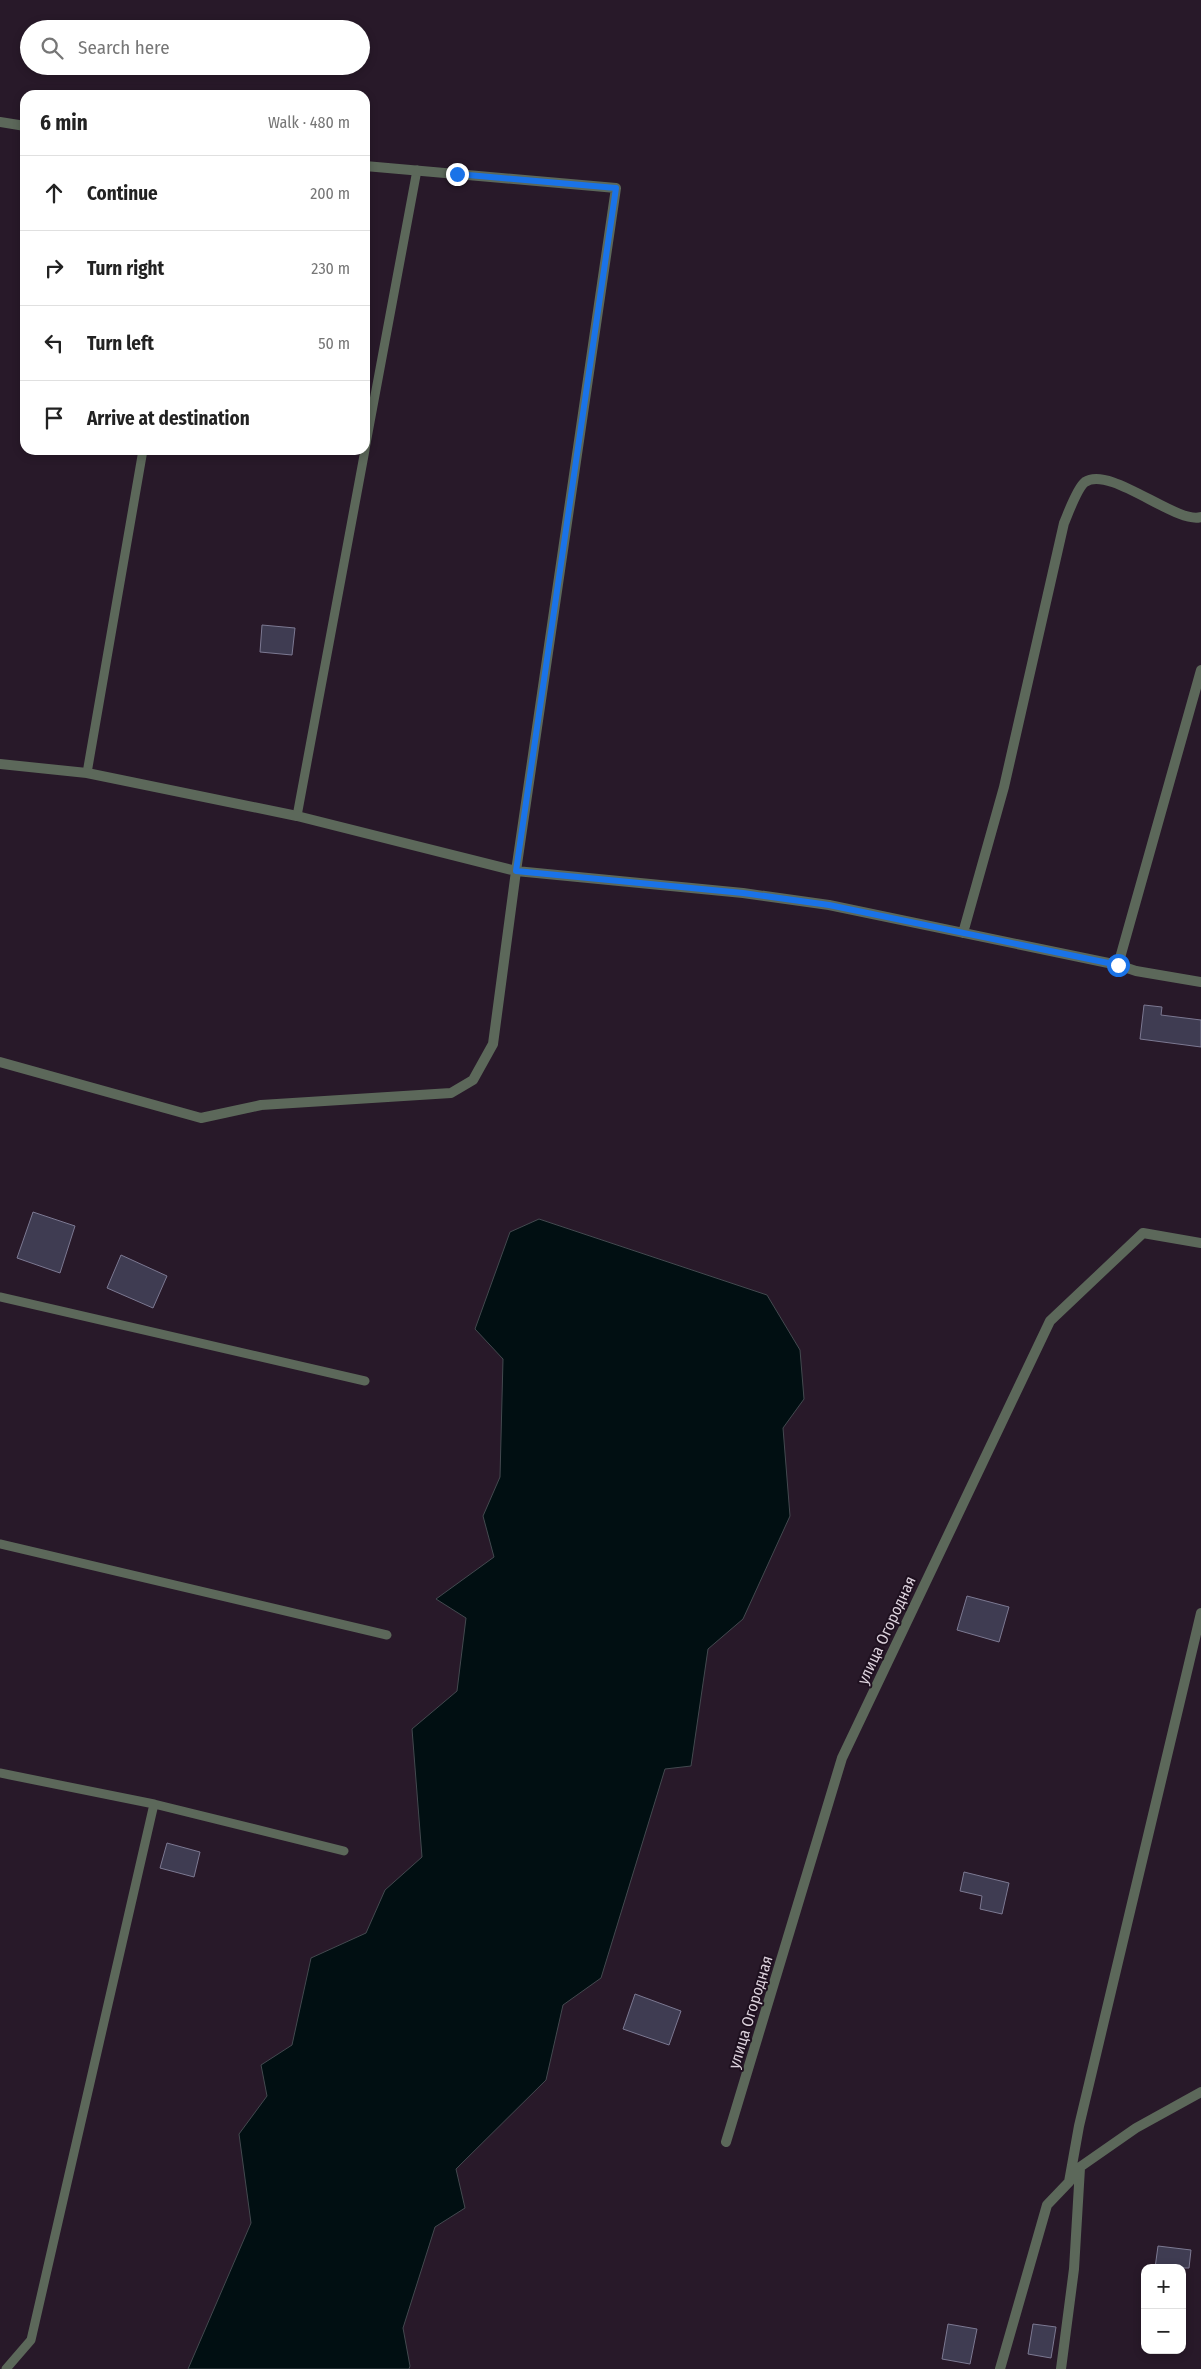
<!DOCTYPE html>
<html lang="en">
<head>
<meta charset="utf-8">
<style>
  body { margin:0; font-family:"Fira Sans Condensed",sans-serif; background:#f6f6f6; color:#222 }
  .controls { position:absolute; right:15px; bottom:15px; display:grid; overflow:hidden; border-radius:10px; box-shadow:0 2px 8px #0003 }
  .controls button { width:45px; height:45px; display:grid; place-items:center; padding:0; border:0; border-bottom:1px solid #e0e0e0; background:#fff; color:#222; font:25px sans-serif }
  .stop { position:absolute; width:15px; height:15px; margin:-11px; border:4px solid #1a73e8; border-radius:50%; background:#fff }
  .stop.end { background:#1a73e8; border-color:#fff; box-shadow:0 1px 5px #0008 }
  .list { margin:0; padding:0; list-style:none }
  h2 { display:flex; justify-content:space-between; align-items:center; height:65px; margin:0; padding:0 20px; font-size:21px }
  h2 small { font-size:16px; font-weight:400; color:#767676 }
  .list li { display:grid; grid-template-columns:32px 1fr auto; gap:15px; align-items:center; box-sizing:border-box; height:75px; padding:0 20px; border-top:1px solid #e0e0e0 }
  .list b { display:block; font-size:19px; white-space:nowrap }
  .list em { font-size:16px; font-style:normal; color:#767676 }
  .icon { flex:none; width:28px; height:28px; fill:none; stroke:currentColor; stroke-width:2; stroke-linecap:round; stroke-linejoin:round }
  .map { position:relative; flex:none; width:1201px; height:2369px; overflow:hidden }
  .search { position:absolute; background:#fff; box-shadow:0 2px 8px #0003; left:20px; top:20px; width:350px; height:55px; display:flex; align-items:center; gap:12px; box-sizing:border-box; padding:0 18px; border-radius:28px; color:#767676; font-size:19px }
  .panel { position:absolute; background:#fff; box-shadow:0 2px 8px #0003; left:20px; top:90px; width:350px; height:365px; border-radius:15px }
  .map>svg:first-child { display:block }
  .water { fill:#010f12; stroke:#43494f }
  .building { fill:#3f3c52; stroke:#7c7992 }
  .lines { fill:none; stroke-linecap:round; stroke-linejoin:round }
  .lane { stroke:#5c685a; stroke-width:9 }
  .street { stroke:#5c685a; stroke-width:10 }
  .route { stroke:#1a73e8; stroke-width:6 }
  .labels { text-anchor:middle; stroke-width:4; stroke-linejoin:round; paint-order:stroke }
  .street-label { font-size:16px; fill:#dcd1dc; stroke:#1e101f }
</style>
</head>
<body>
<div class="map">
<svg width="1201" height="2369" viewBox="0 0 1201 2369">
  <rect width="100%" height="100%" fill="#281929"/>
  <!-- water -->
  <path class="water" d="M539,1219L767,1295L800,1350L804,1399L783,1428L790,1516L743,1619L708,1649L691,1766L665,1769L601,1978L563,2005L546,2080L456,2169L465,2208L435,2227L403,2328L410,2366L409,2369H188L251,2223L239,2134L267,2096L261,2065L292,2045L311,1958L366,1933L385,1890L422,1857L412,1729L457,1691L466,1618L436,1599L494,1557L483,1516L500,1477L503,1359L475,1329L510,1232Z"/>
  <!-- building -->
  <path class="building" d="M262,625L295,628L292,655L260,652Z
    M1144,1005L1162,1007L1161,1015L1201,1020V1047L1140,1039Z
    M33,1212L75,1226L60,1273L17,1258Z
    M121,1255L167,1276L153,1308L107,1288Z
    M967,1596L1009,1607L999,1642L957,1630Z
    M167,1843L200,1852L194,1877L160,1868Z
    M964,1872L1009,1883L1002,1914L980,1909L982,1896L960,1891Z
    M635,1994L681,2011L669,2045L623,2029Z
    M1158,2246L1191,2250L1189,2268H1155Z
    M948,2324L977,2329L970,2364L942,2359Z
    M1033,2324L1056,2327L1051,2358L1028,2354Z"/>
  <g class="lines">
    <!-- lane -->
    <path class="lane" d="M365,449L417,170
      M87,773L143,450
      M297,816L365,450
      M0,1297L365,1381
      M0,1544L387,1635
      M0,1773L154,1804L344,1851
      M6,2369L31,2340L154,1804"/>
    <!-- street -->
    <path class="street" d="M0,122L25,126
      M0,764L87,773L297,816L516,871L743,893L829,905L1118,965L1136,971L1201,982
      M963,933L1004,787L1064,523C1068,514 1077,488 1085,482C1110,465 1177,525 1201,517
      M1118,965L1201,670
      M0,1062L201,1118L261,1105L451,1093L473,1080L493,1044L516,871L616,188L365,166
      M726,2142L842,1758L1050,1321L1143,1233L1201,1243
      M1069,2182L1079,2126L1201,1613
      M1000,2369L1047,2205L1069,2182L1080,2167L1136,2128L1201,2092
      M1061,2369L1074,2269L1080,2168"/>
  </g>
  <g class="lines">
    <!-- route -->
    <path class="route" d="M457,174L616,188L516,871L743,893L829,905L1118,965"/>
  </g>
  <g class="labels">
    <!-- street labels -->
    <g class="street-label">
      <text transform="translate(886 1630) rotate(-65)" y="6">улица Огородная</text>
      <text transform="translate(750 2012) rotate(-73)" y="6">улица Огородная</text>
    </g>
  </g>
</svg>
<div class="controls">
<button>+</button>
<button>−</button>
</div>
<div class="stop" style="left:1118px;top:965px"></div>
<div class="stop end" style="left:457px;top:174px"></div>
<div class="search"><svg class="icon" aria-label="search" viewBox="0 0 24 24"><circle cx="10" cy="10" r="6"/><path d="M15 15l6 6"/></svg>Search here</div>
<section class="panel">
<h2>6 min<small>Walk · 480 m</small></h2>
<ul class="list">
<li><svg class="icon" aria-label="ahead" viewBox="0 0 24 24"><path d="M12 20V5M6 11l6-6 6 6"/></svg><div><b>Continue</b></div><em>200 m</em></li>
<li><svg class="icon" aria-label="right" viewBox="0 0 24 24"><path d="M7 20v-9h11M14 6l5 5-5 5"/></svg><div><b>Turn right</b></div><em>230 m</em></li>
<li><svg class="icon" aria-label="left" viewBox="0 0 24 24"><path d="M17 20v-9H6M10 6l-5 5 5 5"/></svg><div><b>Turn left</b></div><em>50 m</em></li>
<li><svg class="icon" aria-label="arrive" viewBox="0 0 24 24"><path d="M6 21V4h12l-3 4 3 4H6"/></svg><div><b>Arrive at destination</b></div></li>
</ul>
</section>
</div>
</body>
</html>
